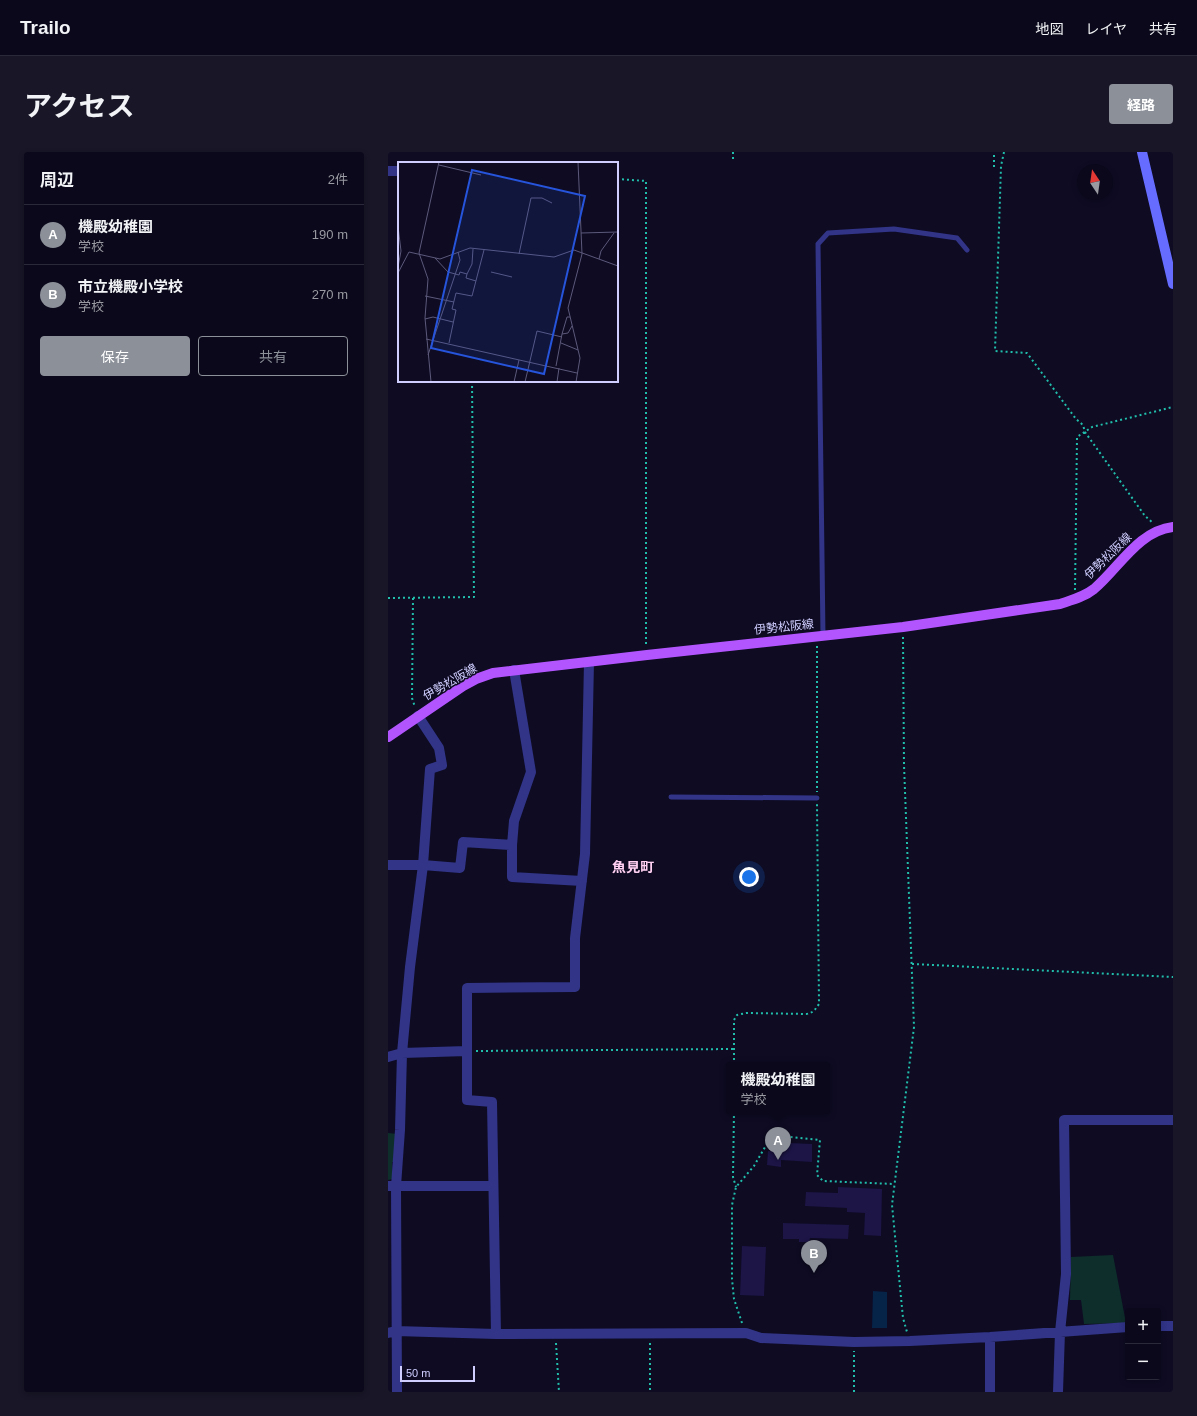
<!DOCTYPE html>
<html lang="ja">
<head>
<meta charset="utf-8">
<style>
  body { margin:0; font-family:Arial,"Noto Sans JP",sans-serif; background:#181627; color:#f1f3f6 }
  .controls { position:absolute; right:12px; bottom:12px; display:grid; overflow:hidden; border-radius:4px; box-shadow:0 2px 6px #0003 }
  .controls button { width:36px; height:36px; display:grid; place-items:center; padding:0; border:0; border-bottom:1px solid #2a2939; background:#0a081a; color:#f1f3f6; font:20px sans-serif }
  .compass { position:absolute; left:689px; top:12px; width:36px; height:36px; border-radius:50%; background:#0a081a; box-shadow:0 2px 6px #0003; rotate:347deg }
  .scale { position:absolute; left:12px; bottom:10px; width:75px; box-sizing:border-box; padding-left:4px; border:2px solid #d0ceff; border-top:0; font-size:11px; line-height:14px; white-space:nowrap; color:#d0ceff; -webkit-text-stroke:3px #0e0b23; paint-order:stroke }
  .you { position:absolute; left:361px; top:725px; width:14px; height:14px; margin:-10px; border:3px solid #fff; border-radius:50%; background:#1a73e8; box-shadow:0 0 0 6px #1a73e833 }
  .badge { display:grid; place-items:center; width:26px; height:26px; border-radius:50%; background:#8c9099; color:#fff; font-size:13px; font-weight:700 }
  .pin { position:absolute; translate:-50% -33px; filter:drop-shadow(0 1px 2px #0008) }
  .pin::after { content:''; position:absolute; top:21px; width:14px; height:12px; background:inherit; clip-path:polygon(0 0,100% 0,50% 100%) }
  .popup { position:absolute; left:338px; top:910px; width:104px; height:52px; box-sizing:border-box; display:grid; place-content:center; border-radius:4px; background:#0a081a; filter:drop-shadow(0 1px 3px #0005); font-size:13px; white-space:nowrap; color:#999aa2 }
  .popup b { font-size:15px; color:#f1f3f6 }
  .popup::after { content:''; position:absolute; left:50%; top:100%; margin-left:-8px; border:8px solid transparent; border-top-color:#0a081a }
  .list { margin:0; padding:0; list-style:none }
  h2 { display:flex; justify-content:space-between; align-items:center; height:52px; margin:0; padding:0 16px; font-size:17px }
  h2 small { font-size:13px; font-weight:400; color:#999aa2 }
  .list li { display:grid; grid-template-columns:26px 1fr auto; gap:12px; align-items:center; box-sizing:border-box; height:60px; padding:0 16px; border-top:1px solid #2a2939 }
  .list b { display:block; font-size:15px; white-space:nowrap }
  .list p { margin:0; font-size:13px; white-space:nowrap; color:#999aa2 }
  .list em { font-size:13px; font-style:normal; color:#999aa2 }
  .actions { display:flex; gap:8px; padding:12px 16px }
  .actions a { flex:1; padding:9px 0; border:1px solid #8c9099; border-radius:4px; text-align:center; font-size:14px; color:#8c9099 }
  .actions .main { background:#8c9099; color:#fff }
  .map { position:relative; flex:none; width:785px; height:1240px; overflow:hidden; border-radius:4px }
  header { display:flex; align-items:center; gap:24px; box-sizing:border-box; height:56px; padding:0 20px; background:#0a081a; border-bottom:1px solid #2a2939 }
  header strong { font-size:19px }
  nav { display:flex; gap:22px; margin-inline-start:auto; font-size:14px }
  .intro { display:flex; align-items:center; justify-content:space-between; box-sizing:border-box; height:96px; padding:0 24px }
  h1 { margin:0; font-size:28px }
  .button { padding:10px 18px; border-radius:4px; background:#8c9099; color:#fff; font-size:14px; font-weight:700 }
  main { display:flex; gap:24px; padding:0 24px }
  aside { flex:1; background:#0a081a; border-radius:4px; box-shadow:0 2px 6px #0003 }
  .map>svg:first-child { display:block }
  .green { fill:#0e2e2b }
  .water { fill:#062348 }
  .building { fill:#1c1546 }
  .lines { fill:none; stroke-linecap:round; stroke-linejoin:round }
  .path { stroke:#21bfab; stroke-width:2; stroke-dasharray:2 3; stroke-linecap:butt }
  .lane { stroke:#313487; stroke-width:5 }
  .street { stroke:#313487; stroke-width:10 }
  .secondary { stroke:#656cff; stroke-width:10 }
  .primary { stroke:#b355ff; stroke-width:10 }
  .labels { text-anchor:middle; stroke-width:3; stroke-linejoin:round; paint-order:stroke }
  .street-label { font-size:12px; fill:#d0ceff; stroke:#0e0b23 }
  .quarter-label { font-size:14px; font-weight:bold; fill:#ffd0f1; stroke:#0e0b23 }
  .inset-road { fill:none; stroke:#5c597b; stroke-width:1 }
  .view { fill:#2654da; fill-opacity:0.15; stroke:#2654da; stroke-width:2 }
  .inset-edge { fill:none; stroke:#d0ceff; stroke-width:2 }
</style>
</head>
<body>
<header>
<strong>Trailo</strong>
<nav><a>地図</a><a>レイヤ</a><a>共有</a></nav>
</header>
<div class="intro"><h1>アクセス</h1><a class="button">経路</a></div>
<main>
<aside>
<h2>周辺<small>2件</small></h2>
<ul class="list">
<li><span class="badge">A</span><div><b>機殿幼稚園</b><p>学校</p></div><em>190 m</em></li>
<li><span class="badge">B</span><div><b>市立機殿小学校</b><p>学校</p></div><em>270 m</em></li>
</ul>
<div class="actions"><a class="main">保存</a><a>共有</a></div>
</aside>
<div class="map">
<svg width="785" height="1240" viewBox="0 0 785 1240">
  <rect width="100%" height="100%" fill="#0e0b23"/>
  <!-- green -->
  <path class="green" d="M0,981L10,982L7,1010H4L5,1027L0,1028Z
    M725,1103L738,1171L696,1172L693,1148H682L683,1105Z"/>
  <!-- water -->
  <path class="water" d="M485,1139L499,1140V1176H484Z"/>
  <!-- building -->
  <path class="building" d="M386,989H402L401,991L424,992V1010L393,1008V1015L379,1013L380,999H385Z
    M450,1035L494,1037L493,1084L476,1083L477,1061L459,1060V1056L417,1054L418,1040L450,1041Z
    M395,1071L461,1073L460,1087L422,1086L421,1090H411V1087H395Z
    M354,1094L378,1095L376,1144L352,1143Z"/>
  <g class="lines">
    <!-- path -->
    <path class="path" d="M345,0V10
      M616,0L613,14L607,199L639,201L688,267L695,273L697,280L757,364L765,371
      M606,15V0
      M229,27L258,29V493
      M687,438L689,285L704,275L785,255
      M0,446L86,445L84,229
      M25,446L24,546L27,555
      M515,485L516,613L526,875L504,1053L515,1166L519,1180
      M429,494V640
      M524,812L785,825
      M88,899L346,897
      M346,913V868L349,863L358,861L418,862C425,861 427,858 431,852L429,652
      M346,959L345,1025L348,1035
      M354,1171L346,1147L344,1127V1053L348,1035L366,1014L384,983L432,988L429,1023L435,1029L506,1032
      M168,1191L171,1240
      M262,1191V1240
      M466,1240V1199"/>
    <!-- lane -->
    <path class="lane" d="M435,484L430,92L440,81L506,77L569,86L579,98
      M283,645L429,646"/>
    <!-- street -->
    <path class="street" d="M0,19H11
      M124,693V725L194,729
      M0,713H35L72,716L75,690L124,693L126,669L143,620L126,518
      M0,905L14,901L79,899
      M0,1034H105
      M770,1174H785
      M0,1181L8,1179L108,1182L358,1181L373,1186L466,1190L522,1189L602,1185L740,1175
      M108,1182L104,950L79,948V836L187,835V786L197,702L201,510
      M9,1240L8,1034L12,978L14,901L22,815L35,713L42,617L54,613L51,596L30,564
      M602,1240V1185
      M670,1240L672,1180L678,1122L676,968H785"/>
    <!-- secondary -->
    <path class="secondary" d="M754,0L785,132"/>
    <!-- primary -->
    <path class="primary" d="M0,585L75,534L88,527L105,521L259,503L515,475L672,452C684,448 696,445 706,437C731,416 750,379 785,375"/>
  </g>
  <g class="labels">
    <!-- street labels -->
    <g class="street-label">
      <text transform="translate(720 404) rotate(-44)" y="4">伊勢松阪線</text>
      <text transform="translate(396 475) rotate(-6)" y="4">伊勢松阪線</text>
      <text transform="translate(62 530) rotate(-30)" y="4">伊勢松阪線</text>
    </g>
    <!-- quarter labels -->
    <g class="quarter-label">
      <text x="245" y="720">魚見町</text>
    </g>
  </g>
  <!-- overview -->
  <g transform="translate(10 10)">
    <rect width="220" height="220" fill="#0e0b23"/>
    <path class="inset-road" d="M41,3L83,13M0,64L3,89L0,105M183,71L220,70M121,92L133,36H144L154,41M37,96L50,110L61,113L62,110L69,112L74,102L75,87M201,97L203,89L216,71M93,110L114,115M0,111L11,90L42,97L72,86L156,95L176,88L220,104M69,112L68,116L78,119M27,134L56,140M27,157L35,155L55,160M164,172L169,155H172M28,177L179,211M51,181L58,148L54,147L58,131L74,134L86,88M163,181L180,188M30,193L62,98L60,90M158,204L164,172L170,171L174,164M33,220L27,156L30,117L21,91L41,0M116,220L121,198M127,220L139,169L164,175M159,220L161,206M178,220L182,196L170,146L184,92L180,0"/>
    <path class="view" d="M74,8L187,34L146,212L33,186Z"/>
    <rect width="220" height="220" class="inset-edge"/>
  </g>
</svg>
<div class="controls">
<button>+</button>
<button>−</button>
</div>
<svg class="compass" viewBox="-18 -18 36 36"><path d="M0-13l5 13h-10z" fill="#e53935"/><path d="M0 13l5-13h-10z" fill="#999aa2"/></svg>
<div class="scale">50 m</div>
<div class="you"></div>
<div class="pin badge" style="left:390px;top:1008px">A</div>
<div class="popup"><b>機殿幼稚園</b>学校</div>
<div class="pin badge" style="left:426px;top:1121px">B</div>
</div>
</main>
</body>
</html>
